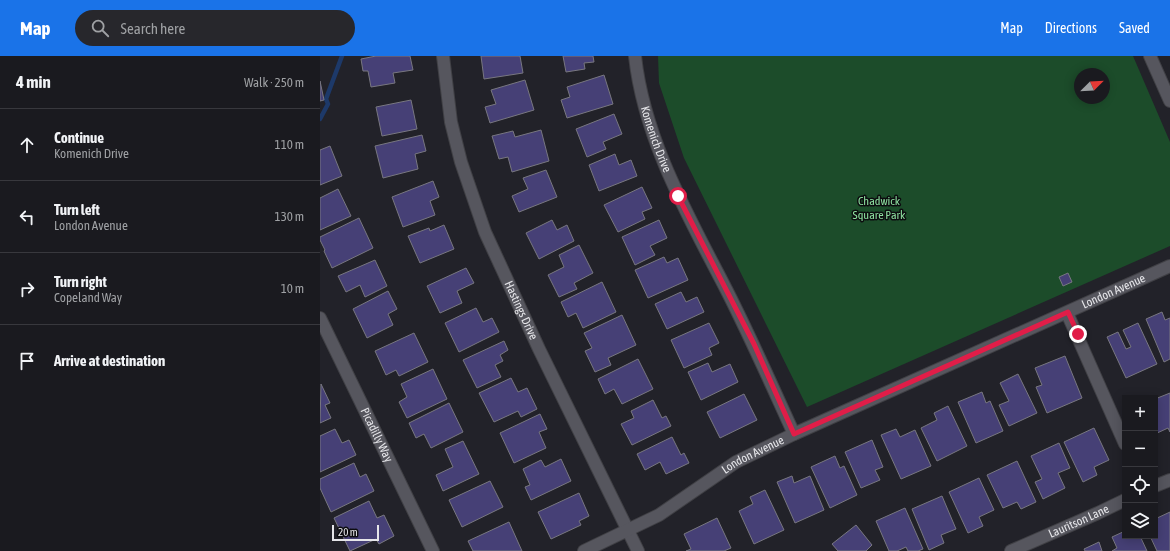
<!DOCTYPE html>
<html lang="en">
<head>
<meta charset="utf-8">
<style>
  body { margin:0; font-family:"Asap Condensed",sans-serif; background:#27272c; color:#f1f3f6 }
  .controls { position:absolute; right:12px; bottom:12px; display:grid; overflow:hidden; border-radius:0px; box-shadow:0 2px 10px #0003 }
  .controls button { width:36px; height:36px; display:grid; place-items:center; padding:0; border:0; border-bottom:1px solid #38383d; background:#1a1a1f; color:#f1f3f6; font:20px sans-serif }
  .compass { position:absolute; left:754px; top:12px; width:36px; height:36px; border-radius:50%; background:#1a1a1f; box-shadow:0 2px 10px #0003; rotate:66deg }
  .scale { position:absolute; left:12px; bottom:10px; width:47px; box-sizing:border-box; padding-left:4px; border:2px solid #e6e6ea; border-top:0; font-size:11px; line-height:14px; white-space:nowrap; color:#e6e6ea; -webkit-text-stroke:3px #0c0c0f; paint-order:stroke }
  .stop { position:absolute; width:12px; height:12px; margin:-9px; border:3px solid #e11d48; border-radius:50%; background:#fff }
  .stop.end { background:#e11d48; border-color:#fff; box-shadow:0 1px 4px #0008 }
  .list { margin:0; padding:0; list-style:none }
  h2 { display:flex; justify-content:space-between; align-items:center; height:52px; margin:0; padding:0 16px; font-size:17px }
  h2 small { font-size:13px; font-weight:400; color:#9fa1a4 }
  .list li { display:grid; grid-template-columns:26px 1fr auto; gap:12px; align-items:center; box-sizing:border-box; height:72px; padding:0 16px; border-top:1px solid #38383d }
  .list b { display:block; font-size:15px; white-space:nowrap }
  .list p { margin:0; font-size:13px; white-space:nowrap; color:#9fa1a4 }
  .list em { font-size:13px; font-style:normal; color:#9fa1a4 }
  .icon { flex:none; width:22px; height:22px; fill:none; stroke:currentColor; stroke-width:2; stroke-linecap:round; stroke-linejoin:round }
  .map { position:relative; flex:none; width:850px; height:495px; overflow:hidden }
  header { display:flex; align-items:center; gap:24px; box-sizing:border-box; height:56px; padding:0 20px; background:#1a73e8; color:#fff }
  header strong { font-size:19px }
  nav { display:flex; gap:22px; margin-inline-start:auto; font-size:14px }
  .search { width:280px; height:36px; background:#27272c; display:flex; align-items:center; gap:10px; box-sizing:border-box; padding:0 14px; border-radius:22px; color:#9fa1a4; font-size:15px }
  main { display:flex }
  aside { flex:1; background:#1a1a1f }
  .map>svg:first-child { display:block }
  .green { fill:#1c4c2a; fill-rule:evenodd }
  .lines { fill:none; stroke-linecap:round; stroke-linejoin:round }
  .stream { stroke:#1d3969; stroke-width:4.5 }
  .building { fill:#464076; stroke:#787780 }
  .minor-casing { stroke:#404045; stroke-width:14 }
  .minor { stroke:#56565e; stroke-width:12 }
  .route { stroke:#e11d48; stroke-width:5 }
  .labels { text-anchor:middle; stroke-width:3; stroke-linejoin:round; paint-order:stroke }
  .street-label { font-size:12px; fill:#e6e6ea; stroke:#0c0c0f }
  .park-label { font-size:12px; fill:#8ddf9f; stroke:#0c0c0f }
</style>
</head>
<body>
<header>
<strong>Map</strong>
<div class="search"><svg class="icon" aria-label="search" viewBox="0 0 24 24"><circle cx="10" cy="10" r="6"/><path d="M15 15l6 6"/></svg>Search here</div>
<nav><a>Map</a><a>Directions</a><a>Saved</a></nav>
</header>
<main>
<aside>
<h2>4 min<small>Walk · 250 m</small></h2>
<ul class="list">
<li><svg class="icon" aria-label="ahead" viewBox="0 0 24 24"><path d="M12 20V5M6 11l6-6 6 6"/></svg><div><b>Continue</b><p>Komenich Drive</p></div><em>110 m</em></li>
<li><svg class="icon" aria-label="left" viewBox="0 0 24 24"><path d="M17 20v-9H6M10 6l-5 5 5 5"/></svg><div><b>Turn left</b><p>London Avenue</p></div><em>130 m</em></li>
<li><svg class="icon" aria-label="right" viewBox="0 0 24 24"><path d="M7 20v-9h11M14 6l5 5-5 5"/></svg><div><b>Turn right</b><p>Copeland Way</p></div><em>10 m</em></li>
<li><svg class="icon" aria-label="arrive" viewBox="0 0 24 24"><path d="M6 21V4h12l-3 4 3 4H6"/></svg><div><b>Arrive at destination</b></div></li>
</ul>
</aside>
<div class="map">
<svg width="850" height="495" viewBox="0 0 850 495">
  <rect width="100%" height="100%" fill="#222229"/>
  <!-- green -->
  <path class="green" d="M338,0H813L850,86V190L487,351L364,102L339,27ZM760,18H784V42H760Z"/>
  <g class="lines">
    <!-- stream -->
    <path class="stream" d="M0,63L8,48L6,43L22,0"/>
  </g>
  <!-- building -->
  <path class="building" d="M56,0H90L93,14L73,17L75,27L51,31L48,15H43L41,3Z
    M161,0H200L203,17L164,23Z
    M243,0H273L274,6L264,7L265,13L246,16Z
    M284,19L293,48L247,62L241,44L250,41L247,31Z
    M205,24L214,54L170,67L165,51L176,48L171,34Z
    M0,25L4,44L0,45Z
    M91,44L97,73L62,80L56,51Z
    M294,58L302,78L283,86L286,93L267,101L256,73Z
    M221,74L229,105L192,116L188,101L179,103L172,80L193,75L195,81Z
    M102,79L106,95L95,98L98,113L63,122L55,90Z
    M10,90L22,120L0,129V94Z
    M295,98L299,109L311,104L317,120L279,135L269,109Z
    M226,114L237,141L199,156L192,140L208,133L203,122Z
    M113,125L119,141L110,145L115,159L83,171L72,141Z
    M322,131L332,152L322,156L325,163L298,176L284,149Z
    M18,133L31,160L0,174V142Z
    M39,162L53,192L12,212L4,195L5,194L0,184V181Z
    M232,164L237,174L247,169L254,185L219,203L206,177Z
    M339,164L347,182L330,190L335,199L315,209L302,181Z
    M124,169L134,193L100,207L88,180L109,172L110,175Z
    M259,189L273,217L254,227L257,233L239,241L228,219L244,211L239,199Z
    M344,201L347,207L358,202L368,224L328,242L315,214Z
    M55,204L67,230L45,241L40,229L26,236L18,220Z
    M146,212L154,227L137,235L142,247L120,257L107,230Z
    M748,217L752,226L743,230L739,221Z
    M282,226L296,256L263,272L256,257L248,261L241,246Z
    M68,235L77,253L68,258L73,269L47,282L33,253Z
    M361,236L366,246L377,241L384,256L347,273L335,248Z
    M156,252L163,266L172,262L179,276L139,296L125,267Z
    M842,256L845,264L850,262V303L844,306L826,263Z
    M302,259L316,289L288,302L291,309L275,316L265,295L272,292L264,277Z
    M389,267L399,287L389,292L392,299L364,312L351,284Z
    M818,267L837,308L806,322L787,281L798,276L806,293L811,291L803,274Z
    M94,277L108,306L79,320L76,314L66,319L55,295Z
    M184,285L188,294L180,299L183,305L175,309L181,321L157,332L143,304Z
    M745,300L762,342L727,357L716,331L722,329L715,312Z
    M318,303L333,333L302,348L294,333L285,338L278,323Z
    M388,307L392,316L410,308L418,326L381,344L368,316Z
    M113,313L127,343L87,362L79,346L87,341L81,328Z
    M698,318L717,357L689,370L679,349L689,345L680,327Z
    M191,322L198,336L207,332L217,353L201,361L198,355L174,366L159,337Z
    M1,328L10,347L5,349L11,362L0,367Z
    M662,336L666,347L670,345L683,375L656,387L638,346Z
    M850,337V376L848,372L835,378V343Z
    M424,338L437,364L400,382L387,356Z
    M333,344L342,362L346,360L351,370L312,389L301,368L314,362L311,355Z
    M129,347L143,376L111,392L104,378L96,382L89,367Z
    M628,350L647,390L617,405L601,372L617,364L614,357Z
    M220,358L227,373L219,376L226,392L194,407L180,377Z
    M774,372L789,404L774,411L777,419L763,426L744,386Z
    M15,373L22,387L29,384L36,399L0,416V380Z
    M576,373L580,381L595,374L611,410L581,423L561,379Z
    M352,381L361,399L364,397L369,407L346,418L340,406L325,414L317,398Z
    M552,384L563,411L555,414L560,424L541,432L525,396Z
    M143,385L159,418L123,435L116,419L133,411L125,393Z
    M739,387L750,412L738,417L745,432L723,443L715,426L722,423L711,400Z
    M515,400L520,412L524,410L537,439L510,452L491,411Z
    M241,403L251,425L211,444L205,431L210,429L203,413L221,404L225,411Z
    M697,405L716,446L701,453L697,446L683,452L667,419Z
    M34,407L40,421L46,418L54,435L11,456L0,432V423Z
    M472,420L474,427L490,420L504,454L475,467L457,426Z
    M659,422L674,454L659,461L663,470L648,477L629,436Z
    M170,425L183,451L142,471L129,444Z
    M445,434L464,474L434,488L419,455L433,448L430,441Z
    M259,437L269,460L259,465L261,469L231,483L218,456Z
    M622,440L636,473L621,479L624,487L609,494L592,453Z
    M49,445L57,462L64,459L74,480L59,488L56,483L30,495L14,462Z
    M585,452L603,493L598,495H588L586,491L577,495H569L556,465Z
    M850,456V495H837L830,480H835V463Z
    M397,462L411,492L404,495H366L371,493L364,478Z
    M189,466L202,495H153L148,485Z
    M536,469L552,489L546,495H518L512,488Z
    M805,475V480H820L827,495H792L797,492L792,481Z
    M779,486L782,495H765L764,493Z"/>
  <g class="lines">
    <!-- minor casing -->
    <g class="minor-casing">
      <g id="minor">
        <path id="s1" d="M123,0L131,66L141,106L165,176L219,293L318,495"/>
        <path id="s2" d="M315,0C324,84 369,161 407,235C431,282 452,330 474,378"/>
        <path d="M830,0L850,45"/>
        <path d="M747,257L805,388"/>
        <path id="s3" d="M0,262L113,495"/>
        <path d="M835,430L850,424"/>
        <path id="s4" d="M264,495L339,459L416,406L474,378L850,210"/>
        <path id="s5" d="M691,495L778,457L805,444"/>
      </g>
    </g>
    <!-- minor -->
    <use href="#minor" class="minor"/>
  </g>
  <g class="lines">
    <!-- route -->
    <path class="route" d="M358,140L434,288L474,378L748,256L758,278"/>
  </g>
  <g class="labels">
    <!-- street labels -->
    <g class="street-label">
      <text dy="4" stroke="none"><textPath href="#s2" startOffset="86">Komenich Drive</textPath></text>
      <text dy="4" stroke="none"><textPath href="#s4" startOffset="591">London Avenue</textPath></text>
      <text dy="4" stroke="none"><textPath href="#s1" startOffset="268">Hastings Drive</textPath></text>
      <text dy="4" stroke="none"><textPath href="#s3" startOffset="130">Picadilly Way</textPath></text>
      <text dy="4" stroke="none"><textPath href="#s4" startOffset="195">London Avenue</textPath></text>
      <text dy="4" stroke="none"><textPath href="#s5" startOffset="74">Lauritson Lane</textPath></text>
    </g>
    <!-- park labels -->
    <g class="park-label">
      <text x="559" y="149">Chadwick<tspan x="559" dy="14">Square Park</tspan></text>
    </g>
  </g>
</svg>
<div class="controls">
<button>+</button>
<button>−</button>
<button><svg class="icon" aria-label="locate" viewBox="0 0 24 24"><circle cx="12" cy="12" r="6"/><path d="M12 2v4M12 18v4M2 12h4M18 12h4"/></svg></button>
<button><svg class="icon" aria-label="layers" viewBox="0 0 24 24"><path d="M12 4l9 5-9 5-9-5zM3 14l9 5 9-5"/></svg></button>
</div>
<svg class="compass" viewBox="-18 -18 36 36"><path d="M0-13l5 13h-10z" fill="#e53935"/><path d="M0 13l5-13h-10z" fill="#9fa1a4"/></svg>
<div class="scale">20 m</div>
<div class="stop" style="left:358px;top:140px"></div>
<div class="stop end" style="left:758px;top:278px"></div>
</div>
</main>
</body>
</html>
